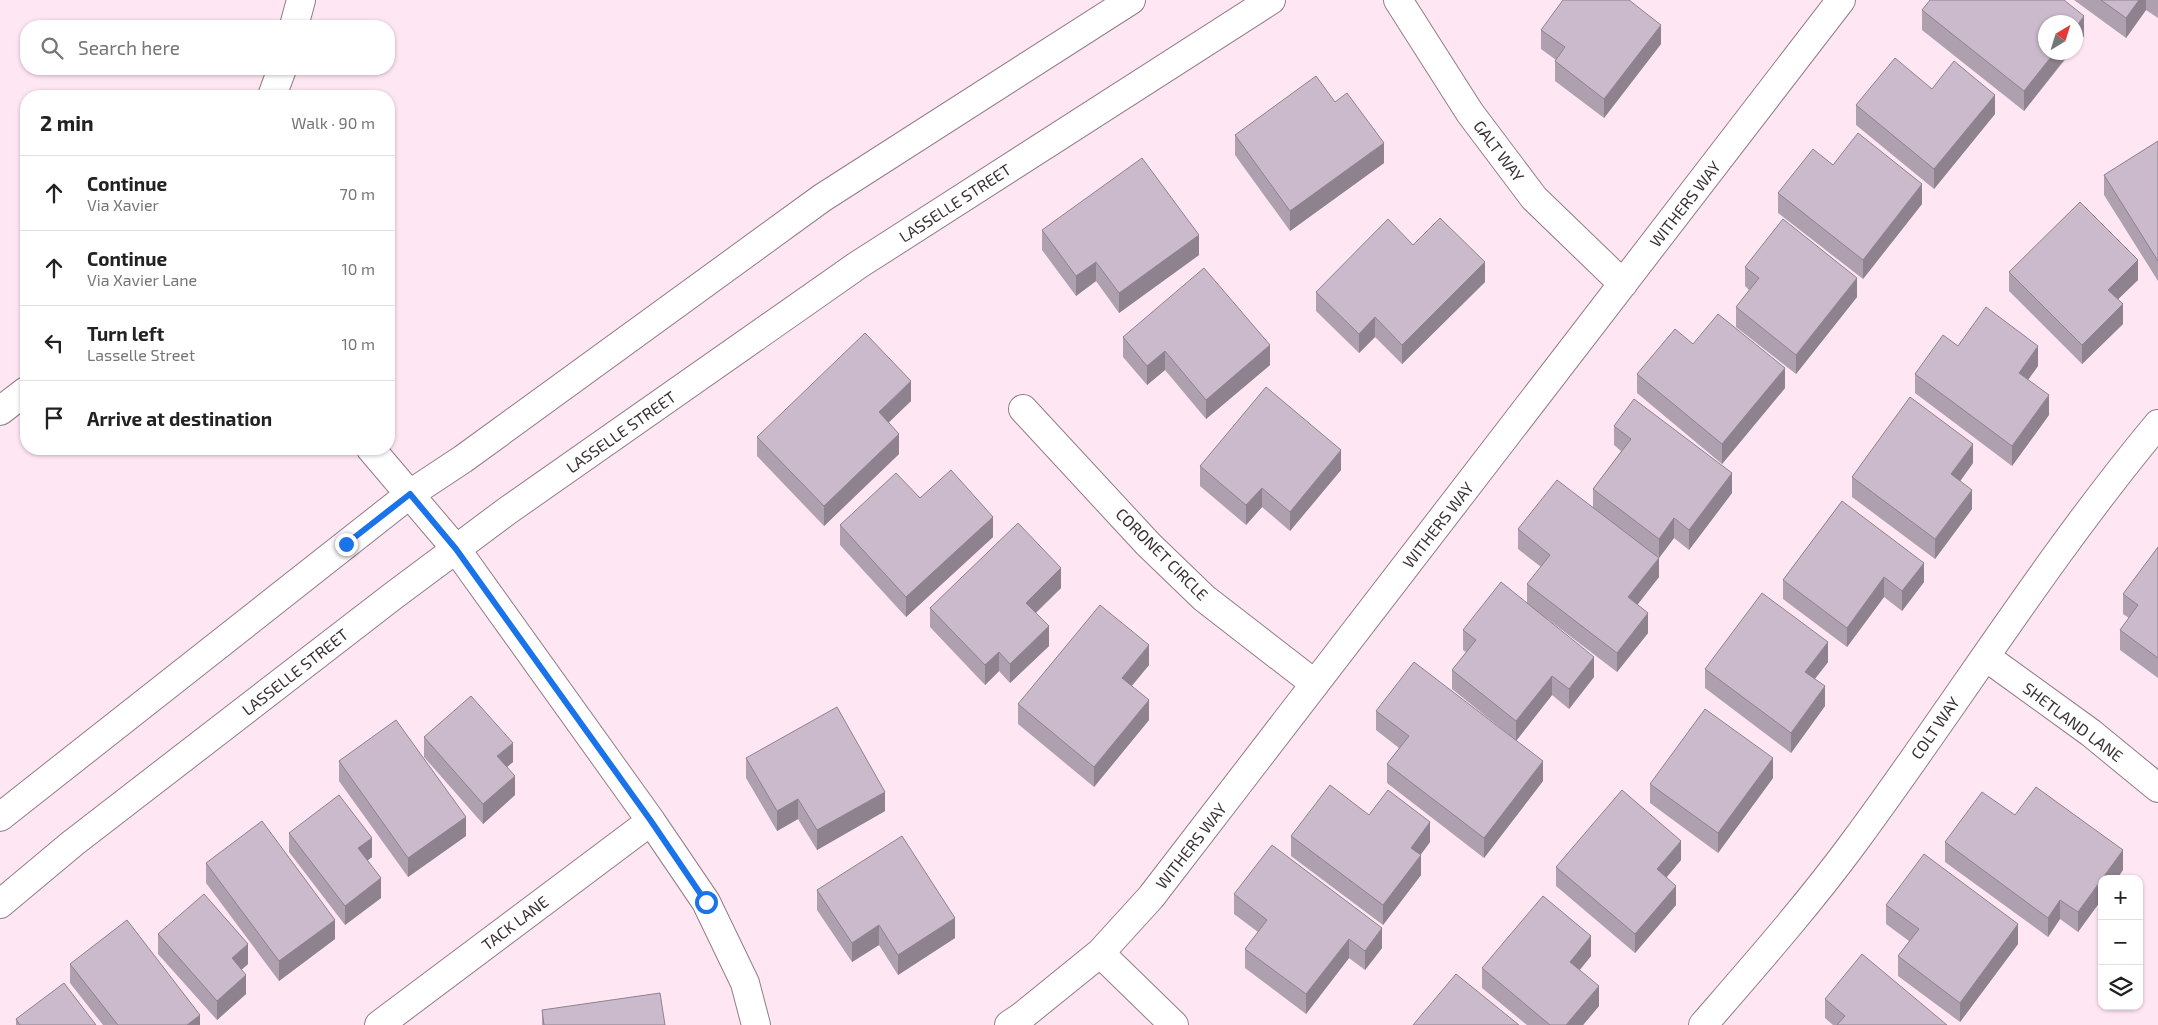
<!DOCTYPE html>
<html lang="en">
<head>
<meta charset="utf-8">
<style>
  body { margin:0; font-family:"Exo 2",sans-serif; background:#f2f2f2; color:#222 }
  .controls { position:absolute; right:15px; bottom:15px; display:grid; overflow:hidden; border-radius:10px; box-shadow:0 1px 4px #0004 }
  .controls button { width:45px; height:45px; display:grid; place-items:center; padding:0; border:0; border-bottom:1px solid #e0e0e0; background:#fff; color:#222; font:25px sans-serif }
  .compass { position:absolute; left:2038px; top:15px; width:45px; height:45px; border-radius:50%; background:#fff; box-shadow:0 1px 4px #0004; rotate:38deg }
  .stop { position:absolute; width:15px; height:15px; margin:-11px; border:4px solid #1a73e8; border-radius:50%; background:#fff }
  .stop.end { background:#1a73e8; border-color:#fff; box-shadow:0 1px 5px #0008 }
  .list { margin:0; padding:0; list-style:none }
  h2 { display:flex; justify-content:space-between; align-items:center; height:65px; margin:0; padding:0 20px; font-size:21px }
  h2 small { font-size:16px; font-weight:400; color:#767676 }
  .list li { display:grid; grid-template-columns:32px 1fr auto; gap:15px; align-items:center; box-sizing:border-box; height:75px; padding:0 20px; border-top:1px solid #e0e0e0 }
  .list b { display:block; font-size:19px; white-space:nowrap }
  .list p { margin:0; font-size:16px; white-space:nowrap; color:#767676 }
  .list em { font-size:16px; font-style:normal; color:#767676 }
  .icon { flex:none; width:28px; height:28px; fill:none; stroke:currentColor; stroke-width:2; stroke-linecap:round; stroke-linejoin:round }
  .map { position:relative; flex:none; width:2158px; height:1025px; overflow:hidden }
  .search { position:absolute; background:#fff; box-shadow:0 1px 4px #0004; left:20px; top:20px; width:375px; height:55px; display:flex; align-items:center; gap:12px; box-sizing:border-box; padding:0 18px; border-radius:20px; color:#767676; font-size:19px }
  .panel { position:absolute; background:#fff; box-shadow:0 1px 4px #0004; left:20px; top:90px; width:375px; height:365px; border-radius:20px }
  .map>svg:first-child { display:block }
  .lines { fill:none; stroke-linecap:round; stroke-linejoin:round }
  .street-casing { stroke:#927c87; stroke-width:30 }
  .secondary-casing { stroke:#927c87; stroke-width:30 }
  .street { stroke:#fff; stroke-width:28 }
  .secondary { stroke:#fff; stroke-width:28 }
  .wall { fill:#afa0af }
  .shaded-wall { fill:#8e828e }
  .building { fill:#cbbacb; stroke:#8e828e }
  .route { stroke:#1a73e8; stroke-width:6 }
  .labels { text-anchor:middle; stroke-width:4; stroke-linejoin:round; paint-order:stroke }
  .street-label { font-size:16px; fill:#382f34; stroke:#fff }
</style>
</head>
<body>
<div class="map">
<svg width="2158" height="1025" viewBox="0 0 2158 1025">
  <rect width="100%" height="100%" fill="#ffe6f3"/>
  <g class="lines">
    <!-- street casing -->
    <g class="street-casing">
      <path id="street" d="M1398,0L1470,113L1534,198L1623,284
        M294,26L301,0
        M272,96L282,69
        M1023,409L1148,544L1204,598L1315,684
        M0,411L26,391
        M371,449L456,549L651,821L706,902L745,983L756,1025
        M1986,657L2091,733L2158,788
        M1100,953L1174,1025
        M379,1025L651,821
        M1009,1025L1021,1017L1100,953L1151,897L1841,0
        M1703,1025C1755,965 1808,905 1855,841C1957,703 2048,556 2158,424"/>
    </g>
    <!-- secondary casing -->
    <g class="secondary-casing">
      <path id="secondary" d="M0,817L410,494L463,459L822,198L1131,0
        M0,904L73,843L393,596L507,511L858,265L1271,0"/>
    </g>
    <!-- street -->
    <use href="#street" class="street"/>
    <!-- secondary -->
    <use href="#secondary" class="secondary"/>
  </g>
  <!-- wall -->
  <path class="wall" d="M2074,0H2158V18L2146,10L2126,38Z
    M1922,10L2084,36L2024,111L1922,30Z
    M1541,30L1661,44L1604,118L1555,81V61L1556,60L1541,49Z
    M1932,89L1995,114L1934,189L1856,125V105Z
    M1335,102L1384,163L1290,231L1235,155V135Z
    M2158,141V281L2104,195V175Z
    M1833,165L1922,204L1863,279L1778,213V193Z
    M1042,230L1199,255L1119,313L1096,281L1076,296L1042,250Z
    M1413,245L1485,282L1402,364L1375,337L1359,353L1316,311V292Z
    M1745,267L1857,297L1796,374L1736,327V307L1749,290L1745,286Z
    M2009,272L2138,280L2118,299L2123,324L2082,364L2009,291Z
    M1123,337L1270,365L1206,419L1165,370L1147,385L1123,357Z
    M1693,344L1785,388L1722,464L1637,393V374Z
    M1958,346L2038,366L2028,380L2049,415L2012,466L1915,393V374Z
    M911,401L888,422L899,454L824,526L757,456V437Z
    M1614,426L1732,493L1689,550L1674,538L1659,558L1640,544L1659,577L1637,604L1648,633L1617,672L1545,617L1594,677L1569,709L1552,695L1516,741L1543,781L1484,858L1387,783V764L1399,748L1376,730V711L1508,734L1452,689V670L1466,652L1463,650V630L1527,603V584L1541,567L1518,549V529L1593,508V489L1621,451L1614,445Z
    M1973,463L1960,481L1972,509L1935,559L1852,497V477Z
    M1200,466L1341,470L1290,531L1262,507L1246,525L1200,486Z
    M920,498L993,537L906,617L840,545V525Z
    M1842,501L1924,582L1902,611L1884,597L1847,647L1783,599V580Z
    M2158,547V678L2120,650V630L2129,618L2123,614V594Z
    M1061,588L1036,613L1049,646L1010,683L999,671L985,685L930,627V608Z
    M1828,662L1815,679L1825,706L1791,753L1705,688V669Z
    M1149,665L1132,686L1149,720L1094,787L1018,724V704Z
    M424,737L513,762L507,767L515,795L483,824L424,757Z
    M746,758L885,811L817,850L798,819L777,831L746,778Z
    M339,761L466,836L408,877L339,781Z
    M1773,778L1718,853L1650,803V784Z
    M1369,815L1430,842L1420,855L1421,875L1383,925L1291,856V836Z
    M2015,815L2123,870L2102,879V899L2078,932L2060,919L2048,937L1945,862V842Z
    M289,833L372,857L367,861L381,898L345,925L289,852Z
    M1681,860L1666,877L1676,905L1635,953L1556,886V867Z
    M206,863L335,939L279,981L206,883Z
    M817,890L955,938L898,975L879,945L852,962L817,910Z
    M1234,894L1382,948L1365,970L1349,958L1306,1014L1245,968V949L1258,932L1234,914Z
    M1886,905L2018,944L1960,1022L1898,976V956L1909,941L1886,924Z
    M158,934L248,964L242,969L246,994L217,1020L158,954Z
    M1591,956L1580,970L1599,1006L1583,1025H1527L1482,988V968Z
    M70,964L200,1025H103L70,983Z
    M1825,999L1947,1025H1833L1825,1018Z
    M542,1010L665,1025H542Z
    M16,1019L96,1025H16Z"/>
  <!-- shaded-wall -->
  <path class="shaded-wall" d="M2139,0H2146V10L2126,38V18Z
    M2084,16V36L2076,46V27Z
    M1661,25V44L1604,118V99Z
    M2055,52H2070L2024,111V91Z
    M1995,95V114L1934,189V169Z
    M1384,143V163L1290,231V211Z
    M1922,184V204L1863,279V260Z
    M1199,235V255L1119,313V293Z
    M2138,260V280L2108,309V290Z
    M1096,262V281L1076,296V276Z
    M1485,262V282L1402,364V345Z
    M1857,278V297L1796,374V355Z
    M2123,304V324L2082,364V345Z
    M1375,317V337L1359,353V334Z
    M1270,345V365L1206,419V400Z
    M2038,346V366L2019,392V373Z
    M1165,351V370L1147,385V366Z
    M1785,368V388L1722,464V444Z
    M911,381V401L879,432V412Z
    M2049,395V415L2012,466V446Z
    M899,434V454L824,526V506Z
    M1973,444V463L1951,494V474Z
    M1341,450V470L1290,531V512Z
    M1732,473V493L1689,550V530Z
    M1262,488V507L1246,525V505Z
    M1972,490V509L1935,559V539Z
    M993,517V537L906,617V597Z
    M1674,518V538L1659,558V539Z
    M1659,558V577L1628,617V597Z
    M1924,563V582L1902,611V591Z
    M1061,568V588L1026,622V603Z
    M1884,577V597L1847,647V628Z
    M1648,613V633L1617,672V653Z
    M1049,626V646L1010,683V664Z
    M1828,642V662L1805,691V672Z
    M1149,645V665L1122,697V678Z
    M999,652V671L985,685V665Z
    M1594,657V677L1569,709V689Z
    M1552,676V695L1516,741V721Z
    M1825,686V706L1791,753V733Z
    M1149,700V720L1094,787V767Z
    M513,743V762L497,775V756Z
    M1773,758V778L1718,853V833Z
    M1543,761V781L1484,858V838Z
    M515,776V795L483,824V804Z
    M885,792V811L817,850V830Z
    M798,799V819L777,831V811Z
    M466,817V836L408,877V858Z
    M1430,822V842L1411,868V848Z
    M372,838V857L358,868V848Z
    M1681,841V860L1657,889V869Z
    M2123,850V870L2117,879H2102Z
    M1421,855V875L1383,925V905Z
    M381,878V898L345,925V906Z
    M2102,880V899L2078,932V912Z
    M1676,886V905L1635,953V934Z
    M2060,900V919L2048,937V918Z
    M955,918V938L898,975V955Z
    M335,920V939L279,981V961Z
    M2018,924V944L1960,1022V1003Z
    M879,925V945L852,962V943Z
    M1382,928V948L1365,970V951Z
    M1591,936V956L1570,981V962Z
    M1349,939V958L1306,1014V994Z
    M248,944V964L232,978V958Z
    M246,975V994L217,1020V1001Z
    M1599,986V1006L1583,1025H1566Z
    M200,1015V1025H187Z"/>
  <!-- building -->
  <path class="building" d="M1563,0H1629L1661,25L1604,99L1555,61L1565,47L1541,30Z
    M1930,0H2064L2084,16L2076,27V22H2046V52H2055L2024,91L1922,10Z
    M2101,0H2139L2126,18Z
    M1895,58L1932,89L1954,61L1995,95L1934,169L1856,105Z
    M1316,76L1335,102L1347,93L1384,143L1290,211L1235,135Z
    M1858,133L1922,184L1863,260L1778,193L1813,149L1833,165Z
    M2158,141V261L2104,175Z
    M1142,158L1199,235L1119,293L1096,262L1076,276L1042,230Z
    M2080,202L2138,260L2108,290L2123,304L2082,345L2009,272Z
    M1440,218L1485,262L1402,345L1375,317L1359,334L1316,292L1388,219L1413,245Z
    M1783,219L1857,278L1796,355L1736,307L1759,278L1745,267Z
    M1204,268L1270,345L1206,400L1165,351L1147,366L1123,337Z
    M1986,307L2038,346L2019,373L2049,395L2012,446L1915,374L1943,335L1958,346Z
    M1718,314L1785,368L1722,444L1637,374L1675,329L1693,344Z
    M865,333L911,381L879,412L899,434L824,506L757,437Z
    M1266,387L1341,450L1290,512L1262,488L1246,505L1200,466Z
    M1910,397L1973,444L1951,474L1972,490L1935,539L1852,477Z
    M1634,399L1732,473L1689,530L1674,518L1659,539L1593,489L1631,439L1614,426Z
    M951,470L993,517L906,597L840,525L896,473L920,498Z
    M1557,480L1659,558L1628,597L1648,613L1617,653L1527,584L1550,555L1518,529Z
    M1842,501L1924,563L1902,591L1884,577L1847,628L1783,580Z
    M1018,523L1061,568L1026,603L1049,626L1010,664L999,652L985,665L930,608Z
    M2158,547V658L2120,630L2138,605L2123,594Z
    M1501,582L1594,657L1569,689L1552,676L1516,721L1452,670L1476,640L1463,630Z
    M1762,593L1828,642L1805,672L1825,686L1791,733L1705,669Z
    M1100,605L1149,645L1122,678L1149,700L1094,767L1018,704Z
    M1414,662L1543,761L1484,838L1387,764L1409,736L1376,711Z
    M471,696L513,743L497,756L515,776L483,804L424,737Z
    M837,707L885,792L817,830L798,799L777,811L746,758Z
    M1705,709L1773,758L1718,833L1650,784Z
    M396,720L466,817L408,858L339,761Z
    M1330,785L1369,815L1388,790L1430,822L1411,848L1421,855L1383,905L1291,836Z
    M2036,787L2123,850L2078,912L2060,900L2048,918L1945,842L1982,792L2015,815Z
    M1622,790L1681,841L1657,869L1676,886L1635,934L1556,867Z
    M339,795L372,838L358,848L381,878L345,906L289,833Z
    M262,821L335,920L279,961L206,863Z
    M902,836L955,918L898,955L879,925L852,943L817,890Z
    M1272,845L1382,928L1365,951L1349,939L1306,994L1245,949L1267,920L1234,894Z
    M1924,854L2018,924L1960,1003L1898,956L1919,929L1886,905Z
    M204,894L248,944L232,958L246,975L217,1001L158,934Z
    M1543,896L1591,936L1570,962L1599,986L1566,1025H1550L1482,968Z
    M127,920L200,1015L187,1025H118L70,964Z
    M1862,954L1947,1025H1837L1845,1016L1825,999Z
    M1456,974L1519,1025H1413Z
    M64,983L96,1025H20L16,1019Z
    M660,993L665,1025H544L542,1010Z"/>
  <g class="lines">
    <!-- route -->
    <path class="route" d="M346,544L410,494L456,549L651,821L706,902"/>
  </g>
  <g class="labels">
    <!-- street labels -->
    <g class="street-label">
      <text transform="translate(1499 151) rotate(53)" y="6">GALT WAY</text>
      <text transform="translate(955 203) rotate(-33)" y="6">LASSELLE STREET</text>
      <text transform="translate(1685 204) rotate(-52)" y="6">WITHERS WAY</text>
      <text transform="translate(621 432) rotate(-35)" y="6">LASSELLE STREET</text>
      <text transform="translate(1438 525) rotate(-52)" y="6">WITHERS WAY</text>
      <text transform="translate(1162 554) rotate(45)" y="6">CORONET CIRCLE</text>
      <text transform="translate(295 672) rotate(-38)" y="6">LASSELLE STREET</text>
      <text transform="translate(2073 722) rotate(37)" y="6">SHETLAND LANE</text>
      <text transform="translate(1935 728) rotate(-55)" y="6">COLT WAY</text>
      <text transform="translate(1191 846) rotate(-52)" y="6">WITHERS WAY</text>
      <text transform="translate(515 923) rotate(-37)" y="6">TACK LANE</text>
    </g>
  </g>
</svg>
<div class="controls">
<button>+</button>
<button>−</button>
<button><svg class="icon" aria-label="layers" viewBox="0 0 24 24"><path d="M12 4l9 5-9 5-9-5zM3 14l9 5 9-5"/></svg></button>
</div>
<svg class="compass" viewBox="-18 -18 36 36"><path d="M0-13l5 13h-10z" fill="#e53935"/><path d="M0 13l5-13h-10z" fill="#767676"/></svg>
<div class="stop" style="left:706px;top:902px"></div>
<div class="stop end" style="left:346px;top:544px"></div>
<div class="search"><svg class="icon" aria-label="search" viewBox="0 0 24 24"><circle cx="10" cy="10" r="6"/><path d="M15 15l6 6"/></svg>Search here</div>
<section class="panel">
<h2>2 min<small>Walk · 90 m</small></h2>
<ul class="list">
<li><svg class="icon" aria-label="ahead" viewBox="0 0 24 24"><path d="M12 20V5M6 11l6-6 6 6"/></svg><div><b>Continue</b><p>Via Xavier</p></div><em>70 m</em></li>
<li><svg class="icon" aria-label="ahead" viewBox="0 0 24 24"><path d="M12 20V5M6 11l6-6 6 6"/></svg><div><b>Continue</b><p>Via Xavier Lane</p></div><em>10 m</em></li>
<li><svg class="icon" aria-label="left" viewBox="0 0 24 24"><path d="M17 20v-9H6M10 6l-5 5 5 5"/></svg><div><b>Turn left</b><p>Lasselle Street</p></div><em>10 m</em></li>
<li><svg class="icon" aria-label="arrive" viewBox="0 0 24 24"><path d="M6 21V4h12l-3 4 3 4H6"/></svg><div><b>Arrive at destination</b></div></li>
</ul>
</section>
</div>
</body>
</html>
